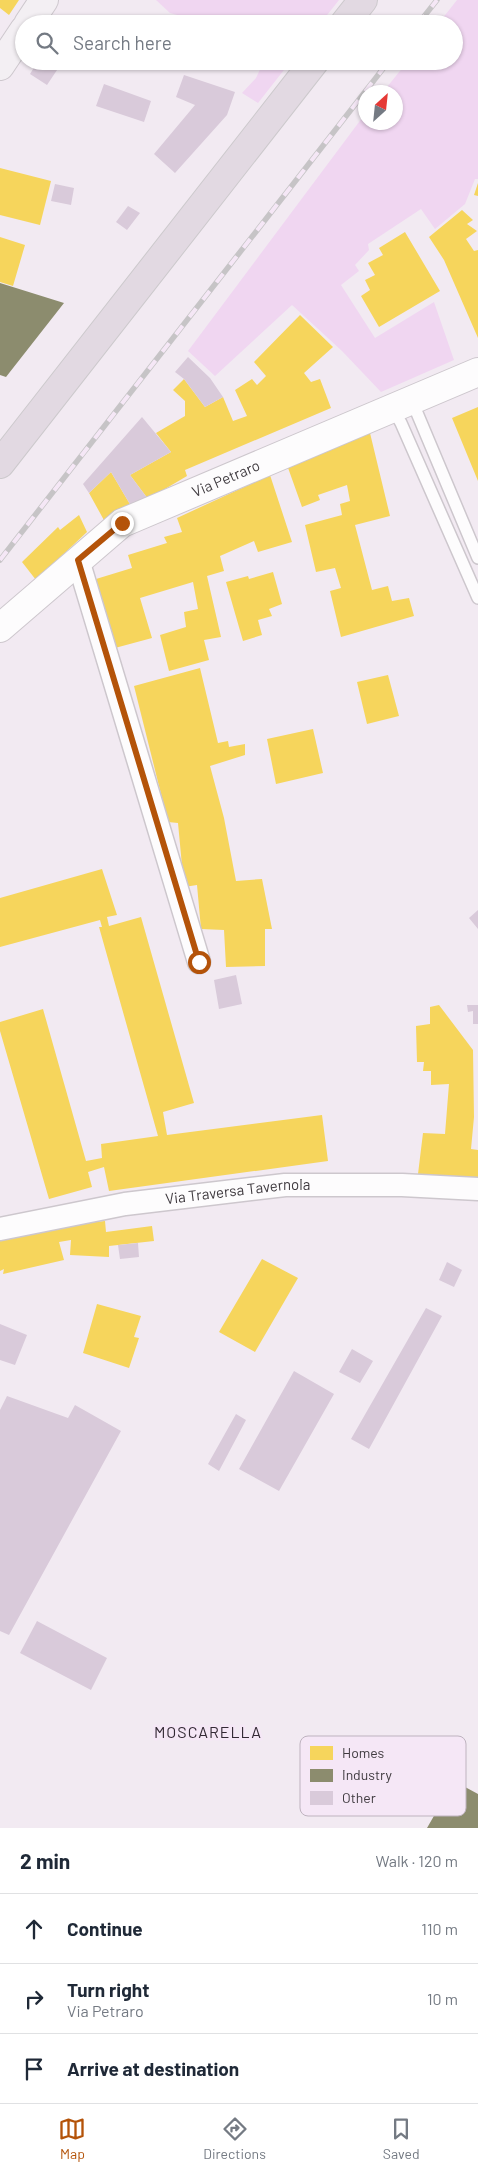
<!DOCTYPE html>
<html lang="en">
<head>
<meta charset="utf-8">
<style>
  body { margin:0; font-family:Barlow,sans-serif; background:#f2f2f3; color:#1f2937 }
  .compass { position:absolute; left:358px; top:85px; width:45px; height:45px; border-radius:50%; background:#fff; box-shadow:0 1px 4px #0004; rotate:27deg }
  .stop { position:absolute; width:15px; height:15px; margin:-11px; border:4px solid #b45309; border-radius:50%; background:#fff }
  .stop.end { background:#b45309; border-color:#fff; box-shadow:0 1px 5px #0008 }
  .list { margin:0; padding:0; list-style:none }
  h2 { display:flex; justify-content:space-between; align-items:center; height:65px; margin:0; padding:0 20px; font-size:21px }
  h2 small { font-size:16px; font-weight:400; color:#747a83 }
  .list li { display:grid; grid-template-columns:32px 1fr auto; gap:15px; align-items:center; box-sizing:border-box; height:70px; padding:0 20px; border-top:1px solid #e0e1e3 }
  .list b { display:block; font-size:19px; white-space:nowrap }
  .list p { margin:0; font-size:16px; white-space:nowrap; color:#747a83 }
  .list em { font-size:16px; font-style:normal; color:#747a83 }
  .icon { flex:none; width:28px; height:28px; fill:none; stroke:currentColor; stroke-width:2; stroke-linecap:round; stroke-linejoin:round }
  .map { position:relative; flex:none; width:478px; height:1828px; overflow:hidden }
  .search { position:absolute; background:#fff; box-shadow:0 1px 4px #0004; left:15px; right:15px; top:15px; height:55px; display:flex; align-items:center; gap:12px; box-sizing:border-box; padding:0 18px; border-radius:28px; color:#747a83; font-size:19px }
  .sheet { height:275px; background:#fff }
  nav { display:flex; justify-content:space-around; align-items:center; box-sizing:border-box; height:70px; border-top:1px solid #e0e1e3; background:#fff; font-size:14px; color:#747a83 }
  nav a { display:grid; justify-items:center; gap:2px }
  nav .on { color:#b45309 }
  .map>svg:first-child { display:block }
  .green { fill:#f0d6f1 }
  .homes { fill:#f6d55c }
  .industry { fill:#8c8c6e }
  .building { fill:#d9cada }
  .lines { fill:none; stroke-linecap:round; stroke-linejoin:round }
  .service-casing { stroke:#cdc7cd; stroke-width:14 }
  .minor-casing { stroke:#cdc7cd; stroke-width:25 }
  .tertiary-casing { stroke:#cdc7cd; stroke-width:30 }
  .secondary-casing { stroke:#cdc7cd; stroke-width:30 }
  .trunk-casing { stroke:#ccc9cc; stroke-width:30 }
  .service { stroke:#fdfcfd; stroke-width:11 }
  .minor { stroke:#fdfcfd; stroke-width:22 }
  .tertiary { stroke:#fdfcfd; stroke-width:28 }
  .secondary { stroke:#f3eff3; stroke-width:28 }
  .trunk { stroke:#e2d9e2; stroke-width:28 }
  .rail-casing { stroke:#c6c4c6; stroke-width:5.5 }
  .rail { stroke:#f5e7f6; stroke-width:4; stroke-dasharray:11; stroke-linecap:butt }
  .route { stroke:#b45309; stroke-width:6 }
  .labels { text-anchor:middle; stroke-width:5; stroke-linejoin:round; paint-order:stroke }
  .street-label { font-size:15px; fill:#3f3a3f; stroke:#f5e7f6 }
  .neighbourhood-label { font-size:16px; letter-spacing:1px; fill:#332934; stroke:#f5e7f6 }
  .key { fill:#f5e7f6; stroke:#beb3bf; stroke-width:1 }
  .key-label { font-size:14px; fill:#3f3a3f }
</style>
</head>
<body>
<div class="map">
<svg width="478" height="1828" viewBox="0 0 478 1828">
  <rect width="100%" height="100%" fill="#f2eaf2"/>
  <!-- green -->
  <path class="green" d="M156,0H339L320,24H262L254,21L188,18L170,13Z
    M457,0H478V179H475L465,204L435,229L421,209L368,244L369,250L355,265L359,271L341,285L375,338L434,302L454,360L381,392L342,351L292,305L215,376L188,351L365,114L366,122H396V92H383L408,61H454V24H438Z
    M264,61H291L258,103L242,93L256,78Z"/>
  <!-- homes -->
  <path class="homes" d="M0,0H19L9,15L0,8Z
    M0,168L51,181L40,225L0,215Z
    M478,183V196L474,195Z
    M462,210L473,220L467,224L477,231L466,239L474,251L478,250V338L444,260L429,237Z
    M405,232L440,291L379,327L361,296L370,290L365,280L375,275L368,263L383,255L379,248Z
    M0,237L25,245L13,286L0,282Z
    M300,315L333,347L304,373L311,382L320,379L331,408L185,470L187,476L148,499L130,475L171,452L156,433L185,416V401L173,390L184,379L205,407L223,397L233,421L247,416L235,390L252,379L257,385L266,376L254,362Z
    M478,407V481L452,418Z
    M370,433L390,516L355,525L372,590L388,586L392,601L409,598L414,616L341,637L330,591L341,588L335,568L316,572L305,525L342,515L340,504L350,501L347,485L318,495L320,500L302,507L287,465Z
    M111,472L131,506L105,522L89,493Z
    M270,475L292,542L258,552L254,541L220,556L224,571L207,576L221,637L204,640L209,660L169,671L160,635L186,627L184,612L198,609L193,582L140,598L152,638L115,648L96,579L132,568L128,555L167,543L164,537L182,532L177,518Z
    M79,515L87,532L36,580L22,562L58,527L60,530Z
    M273,572L282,604L269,609L272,616L258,620L262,635L243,641L226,582L248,576L249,579Z
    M200,668L218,743L228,741L229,747L245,744V755L210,766L224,818L236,881L262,879L272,929H265V966L226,967L224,930L201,929L197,885L184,887L178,823L168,822L134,686Z
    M388,675L399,716L367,724L357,682Z
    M313,729L323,773L276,784L267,739Z
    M102,869L117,915L107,917L109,926L141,917L194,1103L163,1112L167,1135L322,1115L328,1161L109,1191L104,1167L88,1172L92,1187L49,1199L0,1031V1022L43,1009L86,1161L102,1158L101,1144L158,1136L99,927H102L100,920L0,947V898Z
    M439,1005L473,1050L474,1117L471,1149L478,1150V1181L418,1174L423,1133L445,1134L449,1084L431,1085V1071H423L424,1062H417L416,1026L430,1024V1007Z
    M105,1221L106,1232L152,1226L154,1241L109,1246V1257L70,1255L71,1240L59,1242L64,1260L3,1274L4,1269L0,1271V1239L57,1226Z
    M262,1259L298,1278L255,1352L219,1332Z
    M97,1304L141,1316L134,1337L139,1338L129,1368L83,1353Z"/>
  <!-- industry -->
  <path class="industry" d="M0,283L64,303L6,377L0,375Z
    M454,1781L478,1794V1828H427Z"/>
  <!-- building -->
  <path class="building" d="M38,61H63L47,85L30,74Z
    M184,75L235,92L227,115L175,173L154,154L195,105L176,97Z
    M104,84L151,101L144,122L96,106Z
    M55,184L74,188L71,205L51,201Z
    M128,206L140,213L127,230L116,222Z
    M188,357L210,378L223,397L205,407L184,379L175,372Z
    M142,417L171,452L130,475L148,499L131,506L111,472L89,493L83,484Z
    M478,910V929L469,918Z
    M236,975L242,1004L219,1009L214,980Z
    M467,1005H478V1024H473V1011L468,1012Z
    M138,1243L139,1257L120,1259L118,1245Z
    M447,1262L462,1270L454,1287L439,1280Z
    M426,1308L442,1316L369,1449L351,1439Z
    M0,1324L27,1335L15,1365L0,1360Z
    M352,1349L373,1361L360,1383L339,1372Z
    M294,1371L334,1394L279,1491L239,1469Z
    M7,1396L68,1418L75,1405L121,1431L9,1635L0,1631V1410Z
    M236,1414L246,1420L219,1471L208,1464Z
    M37,1621L107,1658L91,1690L20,1653Z"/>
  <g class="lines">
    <!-- service casing -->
    <g class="service-casing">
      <path id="service" d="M412,401L478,558
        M393,409L401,423L478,598"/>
    </g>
    <!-- minor casing -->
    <g class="minor-casing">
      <g id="minor">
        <path d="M78,560L199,962"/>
        <path id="s1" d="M0,1229L125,1204L285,1185H402L478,1189"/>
      </g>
    </g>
    <!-- tertiary casing -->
    <g class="tertiary-casing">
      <g id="tertiary">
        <path id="s2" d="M0,628L122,523L478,372"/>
      </g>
    </g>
    <!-- secondary casing -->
    <g class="secondary-casing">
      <path id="secondary" d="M28,24L44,0
        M0,66L24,30"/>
    </g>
    <!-- trunk casing -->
    <g class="trunk-casing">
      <path id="trunk" d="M344,24L363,0
        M0,464L315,61"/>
    </g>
    <!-- service -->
    <use href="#service" class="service"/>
    <!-- minor -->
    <use href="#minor" class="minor"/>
    <!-- tertiary -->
    <use href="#tertiary" class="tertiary"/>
    <!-- secondary -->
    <use href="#secondary" class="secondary"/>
    <!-- trunk -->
    <use href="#trunk" class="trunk"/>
    <!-- rail casing -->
    <g class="rail-casing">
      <path id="rail" d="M418,24L437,0
        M0,560L389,61"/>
    </g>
    <!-- rail -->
    <use href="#rail" class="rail"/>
  </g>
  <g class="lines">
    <!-- route -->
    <path class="route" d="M122,523L78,560L199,962"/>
  </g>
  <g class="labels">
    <!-- street labels -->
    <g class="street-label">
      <text dy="5" stroke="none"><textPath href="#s2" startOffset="274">Via Petraro</textPath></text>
      <text dy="5" stroke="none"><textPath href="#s1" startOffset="241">Via Traversa Tavernola</textPath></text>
    </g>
    <!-- neighbourhood labels -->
    <g class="neighbourhood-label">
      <text x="208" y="1738">MOSCARELLA</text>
    </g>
  </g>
  <!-- legend -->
  <rect x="300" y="1736" width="166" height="80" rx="8" class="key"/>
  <rect x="310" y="1746" width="23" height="14" fill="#f6d55c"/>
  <rect x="310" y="1769" width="23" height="13" fill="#8c8c6e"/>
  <rect x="310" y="1791" width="23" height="14" fill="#d9cada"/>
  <g class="key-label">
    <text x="342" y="1758">Homes</text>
    <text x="342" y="1780">Industry</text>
    <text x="342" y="1803">Other</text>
  </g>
</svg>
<svg class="compass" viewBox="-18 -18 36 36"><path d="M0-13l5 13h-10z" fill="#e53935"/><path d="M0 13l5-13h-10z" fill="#747a83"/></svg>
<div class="stop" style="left:199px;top:962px"></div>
<div class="stop end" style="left:122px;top:523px"></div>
<div class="search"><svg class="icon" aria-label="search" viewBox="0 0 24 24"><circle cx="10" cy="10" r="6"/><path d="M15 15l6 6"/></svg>Search here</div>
</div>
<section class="sheet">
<h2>2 min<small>Walk · 120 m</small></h2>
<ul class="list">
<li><svg class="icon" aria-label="ahead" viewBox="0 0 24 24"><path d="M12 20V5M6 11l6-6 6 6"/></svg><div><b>Continue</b></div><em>110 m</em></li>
<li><svg class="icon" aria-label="right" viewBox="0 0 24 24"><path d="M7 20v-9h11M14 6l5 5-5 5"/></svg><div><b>Turn right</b><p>Via Petraro</p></div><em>10 m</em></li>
<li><svg class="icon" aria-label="arrive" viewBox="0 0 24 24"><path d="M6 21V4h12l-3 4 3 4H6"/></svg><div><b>Arrive at destination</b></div></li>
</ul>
</section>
<nav>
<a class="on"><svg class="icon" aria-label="map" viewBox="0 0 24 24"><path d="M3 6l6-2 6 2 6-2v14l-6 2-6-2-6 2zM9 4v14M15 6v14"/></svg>Map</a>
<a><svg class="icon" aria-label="directions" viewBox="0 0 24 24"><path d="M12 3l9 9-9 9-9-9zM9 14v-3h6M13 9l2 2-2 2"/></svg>Directions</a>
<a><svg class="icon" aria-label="saved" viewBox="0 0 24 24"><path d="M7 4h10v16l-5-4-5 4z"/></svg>Saved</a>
</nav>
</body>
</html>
